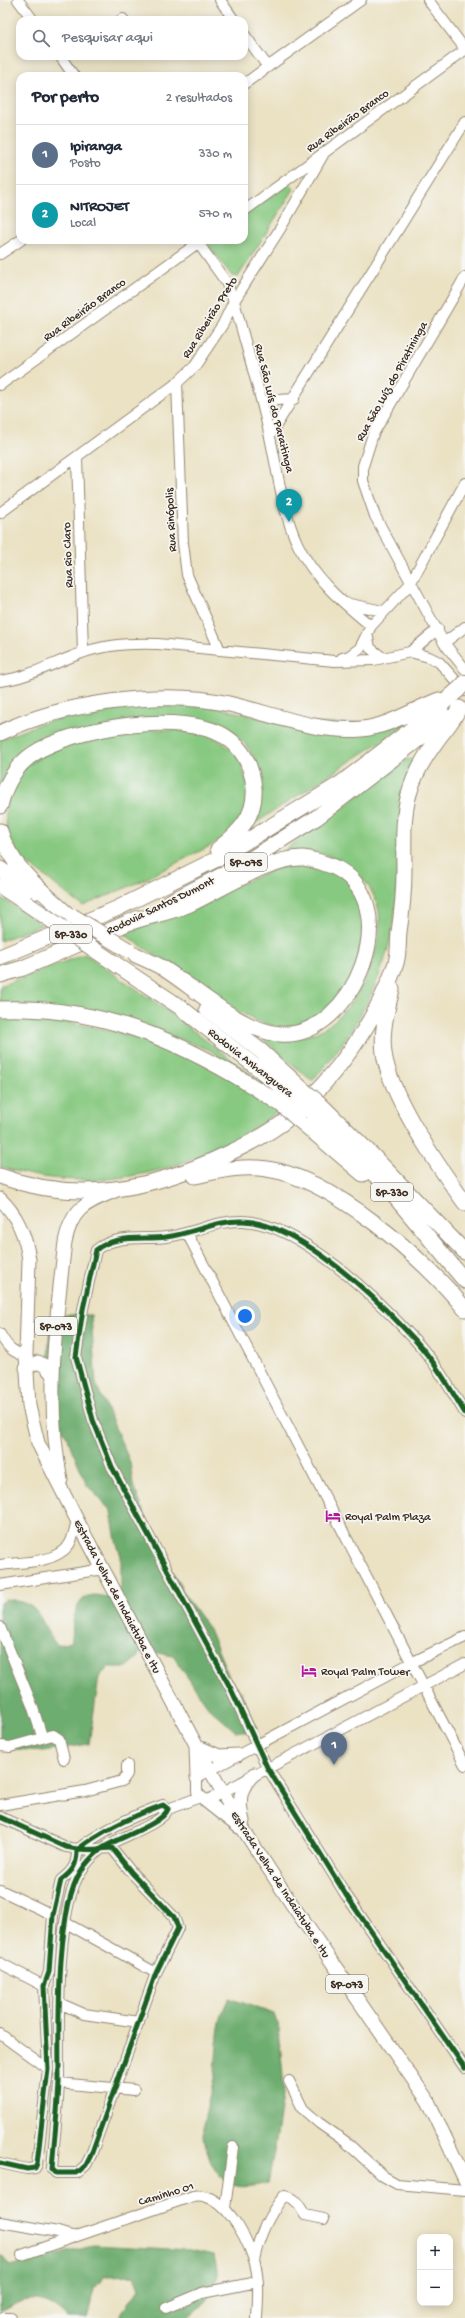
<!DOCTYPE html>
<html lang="pt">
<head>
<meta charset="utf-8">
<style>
  body { margin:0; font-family:"Gochi Hand",sans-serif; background:#f6f6f7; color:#1f2937 }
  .controls { position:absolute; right:12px; bottom:12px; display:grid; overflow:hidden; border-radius:8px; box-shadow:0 2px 10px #0003 }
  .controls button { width:36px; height:36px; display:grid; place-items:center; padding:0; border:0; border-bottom:1px solid #e0e1e3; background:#fff; color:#1f2937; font:20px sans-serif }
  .you { position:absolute; left:245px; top:1316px; width:14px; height:14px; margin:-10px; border:3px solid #fff; border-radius:50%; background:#1a73e8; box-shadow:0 0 0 6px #1a73e833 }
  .badge { display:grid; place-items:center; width:26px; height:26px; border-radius:50%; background:#b5179e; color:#fff; font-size:13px; font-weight:700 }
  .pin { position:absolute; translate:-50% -33px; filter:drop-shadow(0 1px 2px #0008) }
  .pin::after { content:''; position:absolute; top:21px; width:14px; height:12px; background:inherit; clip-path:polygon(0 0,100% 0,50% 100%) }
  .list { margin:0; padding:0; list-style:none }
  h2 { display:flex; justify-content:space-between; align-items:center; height:52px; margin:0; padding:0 16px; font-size:17px }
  h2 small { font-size:13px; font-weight:400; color:#747a83 }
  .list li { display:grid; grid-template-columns:26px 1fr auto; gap:12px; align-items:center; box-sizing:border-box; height:60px; padding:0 16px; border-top:1px solid #e0e1e3 }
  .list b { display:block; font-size:15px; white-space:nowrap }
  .list p { margin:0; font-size:13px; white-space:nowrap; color:#747a83 }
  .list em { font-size:13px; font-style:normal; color:#747a83 }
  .icon { flex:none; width:22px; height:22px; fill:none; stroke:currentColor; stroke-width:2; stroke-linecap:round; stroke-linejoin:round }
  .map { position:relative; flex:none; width:465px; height:2318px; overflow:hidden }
  .search { position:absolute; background:#fff; box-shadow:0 2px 10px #0003; left:16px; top:16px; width:232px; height:44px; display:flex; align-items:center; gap:10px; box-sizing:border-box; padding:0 14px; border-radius:12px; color:#747a83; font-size:15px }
  .panel { position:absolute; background:#fff; box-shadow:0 2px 10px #0003; left:16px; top:72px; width:232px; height:172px; border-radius:12px }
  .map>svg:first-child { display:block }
  .green { fill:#88c981; stroke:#627a50 }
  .forest { fill:#6ead6f; stroke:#546c46 }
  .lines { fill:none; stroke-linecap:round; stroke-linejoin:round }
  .minor-casing { stroke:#938671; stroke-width:12 }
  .major-casing { stroke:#938671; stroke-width:15 }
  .highway-casing { stroke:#938671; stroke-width:17 }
  .minor { stroke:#fff; stroke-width:10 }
  .major { stroke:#fff; stroke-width:13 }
  .highway { stroke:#fff; stroke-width:15 }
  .highway-bridge-casing { stroke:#938671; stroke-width:17; stroke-linecap:butt }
  .highway-bridge { stroke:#fff; stroke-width:15 }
  .cycleway-casing { stroke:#f6f6f2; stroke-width:8 }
  .cycleway { stroke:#1b5e20; stroke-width:5 }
  .labels { text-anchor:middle; stroke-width:3.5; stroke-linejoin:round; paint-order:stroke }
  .shield { fill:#f6f6f2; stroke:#73675e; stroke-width:1 }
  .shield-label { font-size:11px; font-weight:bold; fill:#3b2a1e }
  .street-label { font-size:12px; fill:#3b2a1e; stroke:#f6f6f2 }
  .poi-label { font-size:12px; fill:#3b2a1e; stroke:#f6f6f2; text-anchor:start }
</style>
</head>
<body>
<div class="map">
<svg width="465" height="2318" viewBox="0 0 465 2318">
  <rect width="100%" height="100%" fill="#f6f6f2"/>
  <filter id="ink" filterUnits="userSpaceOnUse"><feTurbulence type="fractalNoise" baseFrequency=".025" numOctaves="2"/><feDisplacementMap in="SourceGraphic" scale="8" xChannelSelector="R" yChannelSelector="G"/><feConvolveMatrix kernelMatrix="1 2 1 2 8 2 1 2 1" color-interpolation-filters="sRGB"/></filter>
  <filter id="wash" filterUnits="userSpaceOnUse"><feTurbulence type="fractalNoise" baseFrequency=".012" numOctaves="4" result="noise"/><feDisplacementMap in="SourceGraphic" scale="16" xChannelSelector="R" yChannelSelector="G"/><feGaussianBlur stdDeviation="0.9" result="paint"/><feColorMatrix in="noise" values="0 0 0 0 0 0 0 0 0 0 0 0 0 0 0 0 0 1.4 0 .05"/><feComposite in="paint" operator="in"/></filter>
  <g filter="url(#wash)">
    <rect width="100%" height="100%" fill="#ebe2c4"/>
    <!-- green -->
    <path class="green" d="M291,184L294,189L238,277L232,276L209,246L210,240H244V216L285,186Z
      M151,705H186L215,707L281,723L404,724L403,727L251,826L261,787L260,772L254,757L245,744L233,732L217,723L194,721L71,734L0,786V740L39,724L93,711Z
      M144,729L206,732L237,753L249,788L245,814L230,833L210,846L137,883L83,906C70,897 59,888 47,878C37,870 27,865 19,855C8,843 5,825 6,809C10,747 97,736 144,729Z
      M408,759L413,760C395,813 402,870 393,925C384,982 351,1039 312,1081L257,1034C276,1035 300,1040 317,1032C355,1015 385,952 379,911C376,894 364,877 349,867C339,859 325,853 313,852C303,851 292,855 282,852Z
      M300,863L346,877L368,927L349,986L318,1020L283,1028L262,1023L236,1010L124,934L275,869Z
      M0,897L42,925L0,941Z
      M85,954L155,1002L257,1079H254L208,1049L177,1038L0,1002V986Z
      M0,1016C64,1017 149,1035 207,1065C232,1077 255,1095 279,1110C202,1171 96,1198 1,1167Z"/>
    <!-- forest -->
    <path class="forest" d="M62,1315H91L96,1384L130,1462L133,1484L155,1543L189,1601L209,1629L230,1679L241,1692L257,1729L252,1733L235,1731L208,1707L173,1656L159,1653L139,1652L138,1658L127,1667H109L99,1677L89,1744L44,1751L0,1748V1603L6,1599C46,1604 36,1620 57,1645L72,1642C72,1623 74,1589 102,1596C107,1597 112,1597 116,1601L121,1585V1556L116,1541L111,1511L87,1485L66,1435L56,1422L48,1359L50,1324Z
      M229,1998L274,2014L279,2029L284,2089L277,2135L268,2183C258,2185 248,2188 237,2186C213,2182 203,2147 204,2127C204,2111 211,2094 214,2079C218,2052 215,2022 229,1998Z
      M93,2245L191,2250L213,2255C225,2284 209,2300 187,2318H120L122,2312L140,2288L135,2275L105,2276L94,2289L87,2318H68C55,2303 37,2295 17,2303C11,2306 6,2310 0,2312V2254L10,2266C24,2264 36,2258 50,2255C65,2252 78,2251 93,2245Z"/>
  </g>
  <g filter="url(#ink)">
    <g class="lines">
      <!-- minor casing -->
      <g class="minor-casing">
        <path id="minor" d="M18,0L33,20
          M220,0L234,20
          M428,0L465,49
          M121,20L123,19
          M244,34L268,67
          M60,56L74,76
          M244,84L361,0
          M244,211L465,50
          M196,240L226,282L234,301C246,346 260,391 270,437C278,473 282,511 298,545C314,579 343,603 371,626
          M0,254L21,240
          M465,277L373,434L363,466V481L375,516L444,643L465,669
          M177,383L183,543L187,575L219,648
          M0,385L202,240
          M261,401L294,399
          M270,435L465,122
          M77,457L83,652
          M0,513L177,383L195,366L223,324L234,301L280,229L323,155
          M345,603L383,611
          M367,633L370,648L383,658
          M444,643L465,627
          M410,652L438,629
          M342,658L349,656L360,648L371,626L410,584L465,483
          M0,681C28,678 55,662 82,653C106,644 133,643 158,644L334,661L374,660L410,652L429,657L439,662L465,691
          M187,1233L465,1765
          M0,1334C6,1345 13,1354 26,1355
          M465,1413C450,1388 435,1362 415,1340C378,1300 300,1223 243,1221C217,1220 192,1234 166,1237C143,1240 115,1234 96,1250L83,1309L76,1357L93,1420L112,1467L231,1689L267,1767L346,1895L465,2068
          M0,1565C21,1562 53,1564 68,1546C73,1541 75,1527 77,1520
          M0,1585L104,1569
          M0,1627L32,1705L42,1736
          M465,1637L411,1663L201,1775L197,1778V1792L206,1801L465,1664
          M0,1746L10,1747L53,1735L59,1739L64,1759
          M0,1805L85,1791L122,1781L127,1774V1765
          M168,1809L200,1797
          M0,1817L66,1847C82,1851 96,1849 112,1848L132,1873L174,1917L178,1928L156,1973L91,2155L86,2165L77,2173H56L52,2169C54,2140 58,2110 59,2081C59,2033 55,1910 81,1871C86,1863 94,1855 101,1849C116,1838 162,1825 168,1809L163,1805C133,1816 102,1830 77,1850C77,1865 73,1871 61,1880L53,1915L49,1972L44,1986L48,2069L37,2164L35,2168L27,2169L0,2163
          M0,1890L53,1915
          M66,1923L156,1973
          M0,1963L44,1986
          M59,2003L84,2014L139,2022
          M0,2034L48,2069
          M289,2081L303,2109L319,2123L346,2142L383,2176L397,2184L465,2190
          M59,2083L134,2090
          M225,2208L233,2147
          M0,2222L58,2232L73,2236
          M22,2255L193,2196C223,2191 246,2236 254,2260C260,2278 258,2299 257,2318
          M254,2260C259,2236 268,2215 284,2196C295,2196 300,2207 305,2215L324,2219
          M166,2308L202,2293L257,2282
          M3,2318H11"/>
      </g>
      <!-- major casing -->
      <g class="major-casing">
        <path id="major" d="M0,1199C18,1216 26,1236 29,1260L26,1355L29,1406L38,1443L77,1520L196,1745L245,1832L291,1903L428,2101L465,2180
          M26,1368L38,1362L45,1366L53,1375
          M61,1480C45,1401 56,1321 65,1242C72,1207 86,1203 117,1190
          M196,1747L197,1778
          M198,1747L219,1756L238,1755
          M206,1801L239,1827
          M243,1821C238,1801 239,1788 254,1774"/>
      </g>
      <!-- highway casing -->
      <g class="highway-casing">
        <path id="highway" d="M0,733C61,703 162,689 229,704C273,714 316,733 362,729C390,726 413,710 439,700
          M0,806C5,785 15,766 33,754C73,727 184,710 226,737C243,748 252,767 254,788C256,816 239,833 218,849
          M0,831C10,866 40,889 66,913
          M0,869L34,892
          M0,886L26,903
          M170,902L238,867L316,818L447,717
          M131,922C150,916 171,912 190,904C221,890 269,857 303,858C313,859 323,863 332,866C410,900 353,1040 280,1034C241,1031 196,989 163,968C154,963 145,959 136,955
          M0,957L116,909L219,858L340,784L426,718L458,690
          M117,965L180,1007L293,1096
          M0,975L23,968L139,918
          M392,989C387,1010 381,1030 384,1053C390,1097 438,1166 465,1203
          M0,1009C108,1005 195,1047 282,1105
          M207,1009L262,1052L301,1088
          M318,1102L372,1155L465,1252
          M311,1112L386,1186L465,1281
          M298,1119L363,1174
          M0,1176C79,1205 153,1189 227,1154C249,1144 272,1132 290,1117C337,1076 376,1022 396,963C399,953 398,942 399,932C402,912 404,891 404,871C404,845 402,818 409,794C414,775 424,758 435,743C443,731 453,722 459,708
          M195,1176C219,1171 242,1165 267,1169C332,1178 425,1259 465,1309"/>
      </g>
      <!-- minor -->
      <use href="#minor" class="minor"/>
      <!-- major -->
      <use href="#major" class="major"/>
      <!-- highway -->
      <use href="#highway" class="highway"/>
      <!-- highway-bridge casing -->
      <g class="highway-bridge-casing">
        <path id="highway-bridge" d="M458,690L465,683
          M26,903L117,965
          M72,916L128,950
          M301,1088L318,1102
          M293,1096L311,1112
          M282,1105L298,1119"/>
      </g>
      <!-- highway-bridge -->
      <use href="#highway-bridge" class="highway-bridge"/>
      <!-- cycleway casing -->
      <g class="cycleway-casing">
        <path id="cycleway" d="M465,1413C450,1388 435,1362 415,1340C378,1300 300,1223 243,1221C217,1220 192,1234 166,1237C143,1240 115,1234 96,1250L83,1309L76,1357L93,1420L112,1467L231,1689L267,1767L346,1895L465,2068
          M0,1817L66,1847C82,1851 96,1849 112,1848L132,1873L174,1917L178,1928L156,1973L91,2155L86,2165L77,2173H56L52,2169C54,2140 58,2110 59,2081C59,2033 55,1910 81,1871C86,1863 94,1855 101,1849C116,1838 162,1825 168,1809L163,1805C133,1816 102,1830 77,1850C77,1865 73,1871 61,1880L53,1915L49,1972L44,1986L48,2069L37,2164L35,2168L27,2169L0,2163"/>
      </g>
      <!-- cycleway -->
      <use href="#cycleway" class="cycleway"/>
    </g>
  </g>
  <!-- icons -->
  <defs>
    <g id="hotel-bare" transform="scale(1.2)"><path d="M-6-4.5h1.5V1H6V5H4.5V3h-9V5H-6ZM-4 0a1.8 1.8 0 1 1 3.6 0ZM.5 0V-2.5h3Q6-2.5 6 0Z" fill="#b5179e" stroke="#f6f6f2" stroke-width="2.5" paint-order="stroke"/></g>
  </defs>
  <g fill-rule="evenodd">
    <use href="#hotel-bare" x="333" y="1516"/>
    <use href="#hotel-bare" x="309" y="1671"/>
  </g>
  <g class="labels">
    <!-- shield labels -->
    <g class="shield">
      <rect x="225" y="853" width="42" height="18" rx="3"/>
      <rect x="50" y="925" width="42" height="18" rx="3"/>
      <rect x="371" y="1183" width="42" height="18" rx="3"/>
      <rect x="35" y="1317" width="42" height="18" rx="3"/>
      <rect x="326" y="1975" width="42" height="18" rx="3"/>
    </g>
    <g class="shield-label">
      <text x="246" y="866">SP-075</text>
      <text x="71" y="938">SP-330</text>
      <text x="392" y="1196">SP-330</text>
      <text x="56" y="1330">SP-073</text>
      <text x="347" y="1988">SP-073</text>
    </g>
    <!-- street labels -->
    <g class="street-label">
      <text transform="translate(347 120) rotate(-36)" y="4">Rua Ribeirão Branco</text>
      <text transform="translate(84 309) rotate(-36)" y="4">Rua Ribeirão Branco</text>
      <text transform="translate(209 317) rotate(-58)" y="4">Rua Ribeirão Preto</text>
      <text transform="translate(391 381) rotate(-61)" y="4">Rua São Luíz do Piratininga</text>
      <text transform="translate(275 408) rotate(76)" y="4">Rua São Luís do Paraitinga</text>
      <text transform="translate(170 520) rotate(-93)" y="4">Rua Rinópolis</text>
      <text transform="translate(67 555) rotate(-92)" y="4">Rua Rio Claro</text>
      <text transform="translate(160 905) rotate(-26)" y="4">Rodovia Santos Dumont</text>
      <text transform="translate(251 1062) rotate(38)" y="4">Rodovia Anhanguera</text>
      <text transform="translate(118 1596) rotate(62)" y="4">Estrada Velha de Indaiatuba e Itu</text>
      <text transform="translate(281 1884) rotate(57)" y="4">Estrada Velha de Indaiatuba e Itu</text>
      <text transform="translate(166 2193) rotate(-17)" y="4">Caminho 01</text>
    </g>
    <!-- poi labels -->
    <g class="poi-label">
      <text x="345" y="1520">Royal Palm Plaza</text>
      <text x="321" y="1675">Royal Palm Tower</text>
    </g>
  </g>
</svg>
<div class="controls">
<button>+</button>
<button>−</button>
</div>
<div class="you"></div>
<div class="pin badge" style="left:334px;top:1765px;background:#5c6f8a">1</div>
<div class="pin badge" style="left:289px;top:522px;background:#0f9aa8">2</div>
<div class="search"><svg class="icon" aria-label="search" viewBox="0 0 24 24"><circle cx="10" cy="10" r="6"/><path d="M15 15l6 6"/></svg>Pesquisar aqui</div>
<section class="panel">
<h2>Por perto<small>2 resultados</small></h2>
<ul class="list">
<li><span class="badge" style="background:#5c6f8a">1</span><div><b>Ipiranga</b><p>Posto</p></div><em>330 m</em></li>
<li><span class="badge" style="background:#0f9aa8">2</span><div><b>NITROJET</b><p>Local</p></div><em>570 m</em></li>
</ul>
</section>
</div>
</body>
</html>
